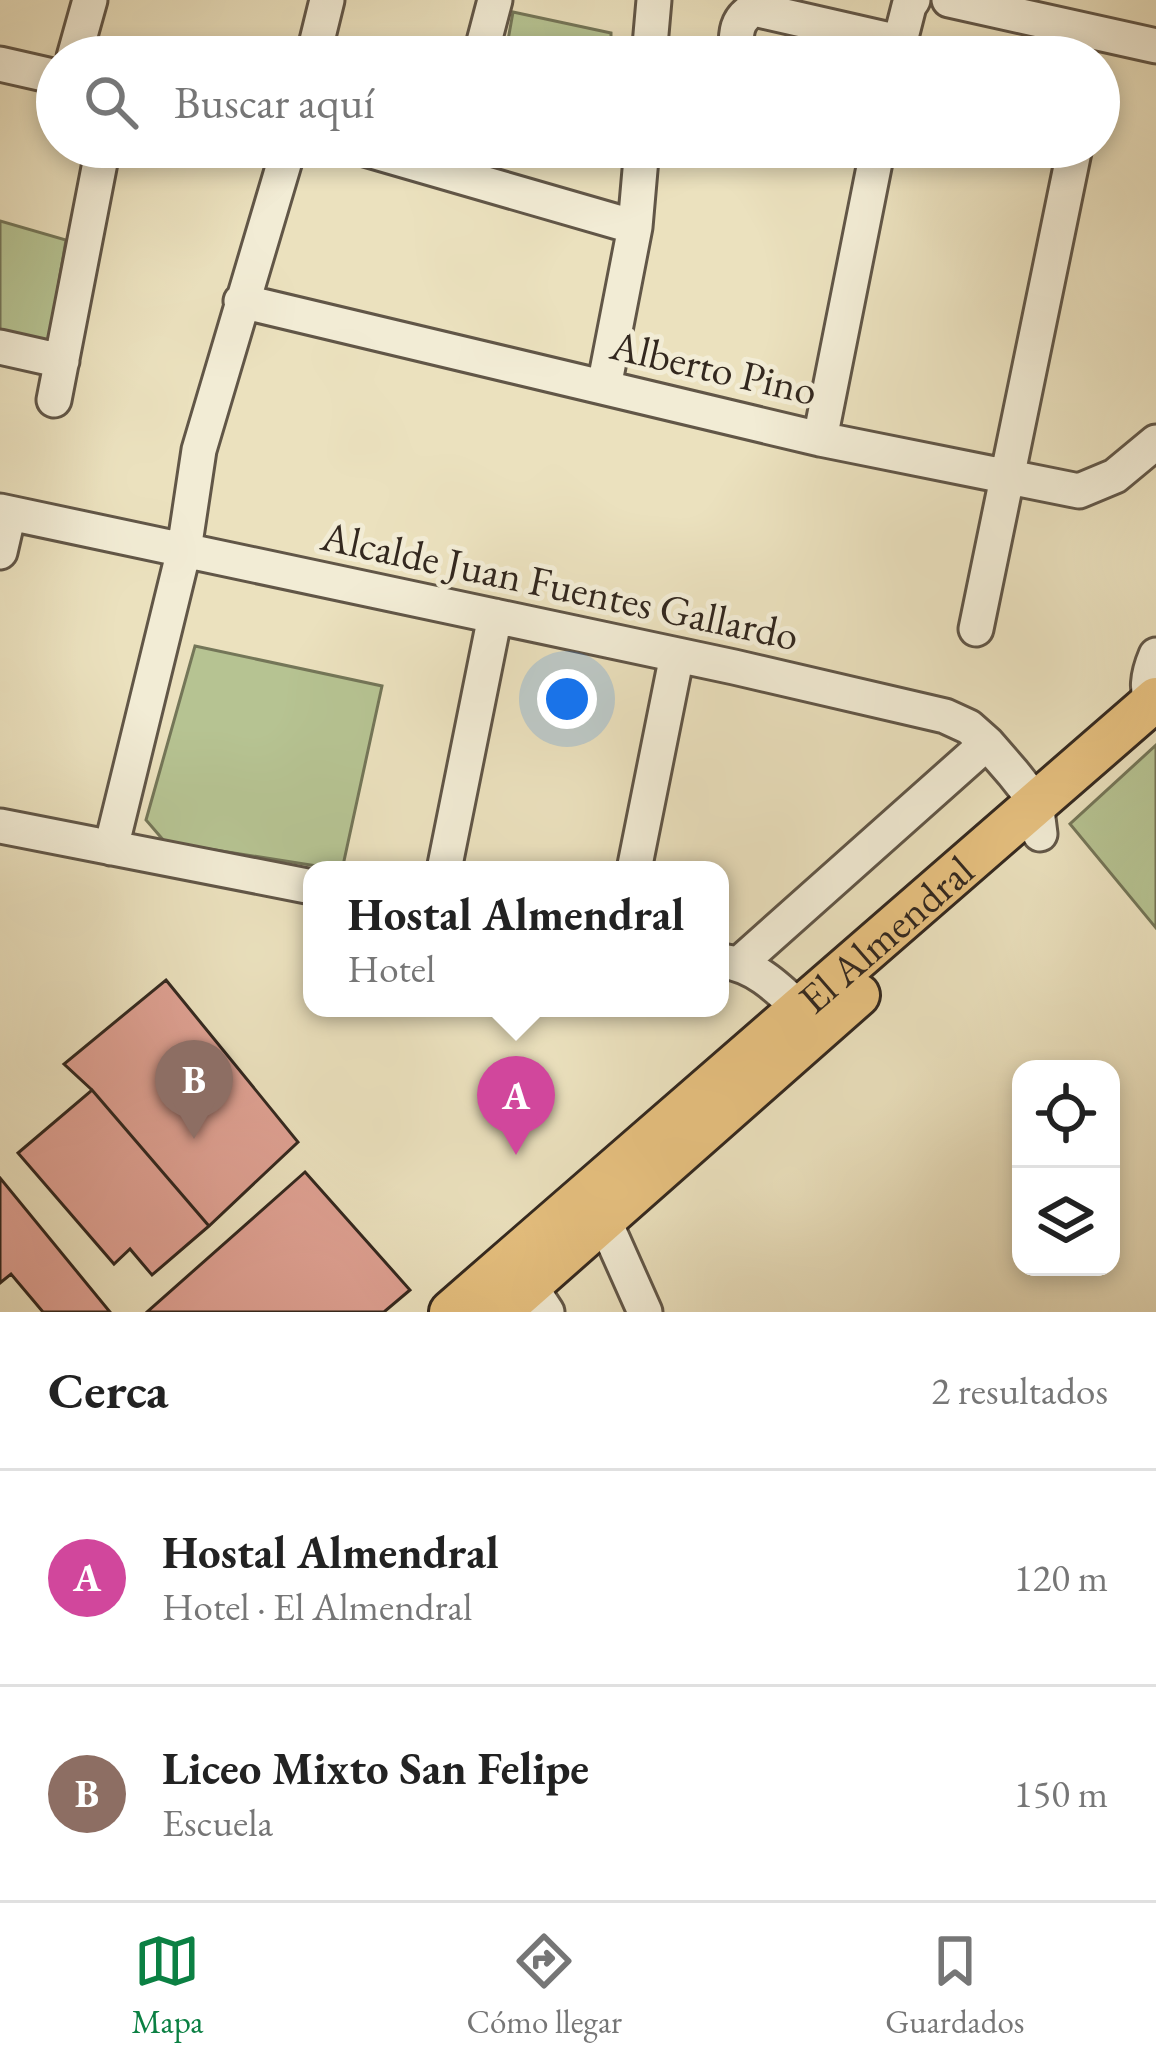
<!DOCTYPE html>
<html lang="es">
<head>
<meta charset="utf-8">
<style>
  body { margin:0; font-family:"EB Garamond",serif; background:#f2f2f2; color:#222 }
  .controls { position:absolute; right:36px; bottom:36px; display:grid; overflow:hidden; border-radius:24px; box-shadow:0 6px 18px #0003 }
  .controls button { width:108px; height:108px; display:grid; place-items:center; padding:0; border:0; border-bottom:3px solid #e0e0e0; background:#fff; color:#222; font:60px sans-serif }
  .you { position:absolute; left:567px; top:699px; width:42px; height:42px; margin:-30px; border:9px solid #fff; border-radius:50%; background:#1a73e8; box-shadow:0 0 0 18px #1a73e833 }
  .badge { display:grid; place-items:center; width:78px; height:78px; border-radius:50%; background:#0b8043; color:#fff; font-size:39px; font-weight:700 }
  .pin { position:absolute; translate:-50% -99px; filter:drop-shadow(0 3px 6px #0008) }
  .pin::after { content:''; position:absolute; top:63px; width:42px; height:36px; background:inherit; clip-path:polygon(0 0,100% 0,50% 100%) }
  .popup { position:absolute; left:303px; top:861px; width:426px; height:156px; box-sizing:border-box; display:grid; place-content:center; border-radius:24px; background:#fff; filter:drop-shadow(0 3px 9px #0005); font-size:39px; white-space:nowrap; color:#767676 }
  .popup b { font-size:45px; color:#222 }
  .popup::after { content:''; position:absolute; left:50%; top:100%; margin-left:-24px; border:24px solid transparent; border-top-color:#fff }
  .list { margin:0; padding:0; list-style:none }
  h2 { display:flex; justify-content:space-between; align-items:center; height:156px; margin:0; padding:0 48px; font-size:51px }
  h2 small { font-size:39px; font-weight:400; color:#767676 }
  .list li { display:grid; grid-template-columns:78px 1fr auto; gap:36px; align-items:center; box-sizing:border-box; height:216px; padding:0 48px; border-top:3px solid #e0e0e0 }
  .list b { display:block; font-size:45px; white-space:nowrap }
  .list p { margin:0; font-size:39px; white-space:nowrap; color:#767676 }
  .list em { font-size:39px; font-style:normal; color:#767676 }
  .icon { flex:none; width:66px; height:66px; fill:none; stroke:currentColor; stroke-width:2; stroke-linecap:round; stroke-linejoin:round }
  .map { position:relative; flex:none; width:1156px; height:1312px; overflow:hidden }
  .search { position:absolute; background:#fff; box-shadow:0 6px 18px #0003; left:36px; right:36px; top:36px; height:132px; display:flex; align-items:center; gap:30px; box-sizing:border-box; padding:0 42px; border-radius:66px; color:#767676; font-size:45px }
  .sheet { height:588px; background:#fff }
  nav { display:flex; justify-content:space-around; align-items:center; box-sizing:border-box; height:168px; border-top:3px solid #e0e0e0; background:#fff; font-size:33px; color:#767676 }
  nav a { display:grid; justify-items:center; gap:6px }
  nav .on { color:#0b8043 }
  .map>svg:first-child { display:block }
  .green { fill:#b6c392; stroke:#747658; stroke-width:3 }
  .building { fill:#dfa193; stroke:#33281f; stroke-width:3 }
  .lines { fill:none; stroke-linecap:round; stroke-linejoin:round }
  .minor-casing { stroke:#615647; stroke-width:39 }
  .major-casing { stroke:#33281f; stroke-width:48 }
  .minor { stroke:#f2ecd5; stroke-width:33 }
  .major { stroke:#e6c07f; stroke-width:42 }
  .labels { text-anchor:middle; stroke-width:10; stroke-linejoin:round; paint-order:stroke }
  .street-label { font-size:42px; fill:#33281f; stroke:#f2ecd5 }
</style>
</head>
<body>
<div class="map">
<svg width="1156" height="1312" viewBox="0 0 1156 1312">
  <rect width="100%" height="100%" fill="#ebe1be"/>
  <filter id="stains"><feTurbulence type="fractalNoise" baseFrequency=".00167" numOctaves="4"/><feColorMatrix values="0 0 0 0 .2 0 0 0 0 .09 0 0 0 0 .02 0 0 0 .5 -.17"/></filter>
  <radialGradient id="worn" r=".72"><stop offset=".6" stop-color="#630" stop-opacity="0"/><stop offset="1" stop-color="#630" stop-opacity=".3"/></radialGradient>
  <!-- green -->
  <path class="green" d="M513,12L611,33V57H505Z
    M0,221L66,240L49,341L0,330Z
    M195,646L382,686L342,870L165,842L146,820Z
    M1156,745V928L1070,824Z"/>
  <!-- building -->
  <path class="building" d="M166,980L298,1142L209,1226L92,1090L64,1064Z
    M92,1090L209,1226L152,1275L130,1249L114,1264L18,1153Z
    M305,1172L410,1290L384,1312H147Z
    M0,1178L110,1312H43L11,1274L0,1283Z"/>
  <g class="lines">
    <!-- minor casing -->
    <g class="minor-casing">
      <path id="minor" d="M949,0L1156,46
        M74,57L90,0
        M313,57L327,0
        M480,57L495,0
        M649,57L654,0
        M736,57C736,36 734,20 754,9L899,42
        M896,57L909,6L913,0
        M0,64L57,77
        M358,147L635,227
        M241,301L820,439L1079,491L1115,476L1156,442
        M0,347L62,361
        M604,387L635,227L642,147
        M54,400L103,147
        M820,439L878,147
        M0,511L734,667L945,716L969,727L987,743L1013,773L1036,802L1040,834
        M0,552L9,513
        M976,629L1075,147
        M1156,655C1148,674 1144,692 1156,710
        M0,826L312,887
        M111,848L184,550L199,450L289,147
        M444,870L495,616
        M634,870L677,655
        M722,961C754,965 776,986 799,1008
        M740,963L987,743
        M604,1220L645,1312
        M530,1286L547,1312"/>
    </g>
    <!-- major casing -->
    <g class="major-casing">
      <g id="major">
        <path id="s1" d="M451,1312L1156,699"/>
        <path d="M499,1312L858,995"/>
      </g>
    </g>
    <!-- minor -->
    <use href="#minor" class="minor"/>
    <!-- major -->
    <use href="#major" class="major"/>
  </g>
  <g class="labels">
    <!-- street labels -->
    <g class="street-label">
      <text transform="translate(714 367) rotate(13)" y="15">Alberto Pino</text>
      <text transform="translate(560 585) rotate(12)" y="15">Alcalde Juan Fuentes Gallardo</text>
      <text dy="15" stroke="none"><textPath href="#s1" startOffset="576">El Almendral</textPath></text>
    </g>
  </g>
  <rect width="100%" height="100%" filter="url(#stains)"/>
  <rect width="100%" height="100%" fill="url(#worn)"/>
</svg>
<div class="controls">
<button><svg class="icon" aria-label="locate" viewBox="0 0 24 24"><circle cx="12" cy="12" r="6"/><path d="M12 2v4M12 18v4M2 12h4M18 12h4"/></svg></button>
<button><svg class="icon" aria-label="layers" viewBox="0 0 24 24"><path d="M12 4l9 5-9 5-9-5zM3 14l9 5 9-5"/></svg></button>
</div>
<div class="you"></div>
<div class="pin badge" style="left:516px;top:1155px;background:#d1479c">A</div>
<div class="popup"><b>Hostal Almendral</b>Hotel</div>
<div class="pin badge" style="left:194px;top:1139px;background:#8d6e63">B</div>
<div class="search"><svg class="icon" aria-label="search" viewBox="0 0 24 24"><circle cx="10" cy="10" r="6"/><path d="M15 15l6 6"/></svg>Buscar aquí</div>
</div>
<section class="sheet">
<h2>Cerca<small>2 resultados</small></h2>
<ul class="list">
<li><span class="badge" style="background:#d1479c">A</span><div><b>Hostal Almendral</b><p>Hotel · El Almendral</p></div><em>120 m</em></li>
<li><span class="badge" style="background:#8d6e63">B</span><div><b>Liceo Mixto San Felipe</b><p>Escuela</p></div><em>150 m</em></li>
</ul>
</section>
<nav>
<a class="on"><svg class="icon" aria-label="map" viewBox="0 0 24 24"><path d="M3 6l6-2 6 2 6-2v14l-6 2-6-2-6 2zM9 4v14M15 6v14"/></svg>Mapa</a>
<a><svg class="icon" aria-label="directions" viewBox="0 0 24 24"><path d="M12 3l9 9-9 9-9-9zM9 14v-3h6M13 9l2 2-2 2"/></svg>Cómo llegar</a>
<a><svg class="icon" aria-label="saved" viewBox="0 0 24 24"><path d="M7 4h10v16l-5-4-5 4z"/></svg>Guardados</a>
</nav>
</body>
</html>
